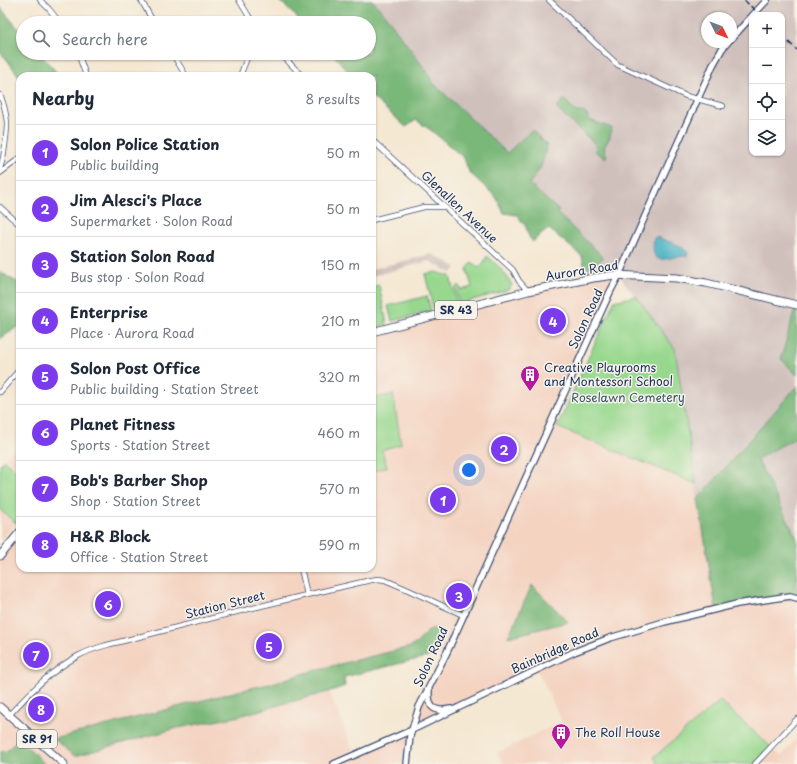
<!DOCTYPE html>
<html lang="en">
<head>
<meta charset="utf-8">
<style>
  body { margin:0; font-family:"Playpen Sans",sans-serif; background:#f6f6f7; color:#1f2937 }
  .controls { position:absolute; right:12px; top:12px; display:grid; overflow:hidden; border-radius:8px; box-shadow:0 1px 3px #0004 }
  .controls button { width:36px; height:36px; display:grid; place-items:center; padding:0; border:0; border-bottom:1px solid #e0e1e3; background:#fff; color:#1f2937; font:20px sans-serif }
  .compass { position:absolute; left:701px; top:12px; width:36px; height:36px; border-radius:50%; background:#fff; box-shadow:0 1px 3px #0004; rotate:132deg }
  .you { position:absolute; left:469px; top:470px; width:14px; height:14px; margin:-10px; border:3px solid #fff; border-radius:50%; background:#1a73e8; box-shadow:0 0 0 6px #1a73e833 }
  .badge { display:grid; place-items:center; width:26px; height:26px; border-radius:50%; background:#7c3aed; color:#fff; font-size:13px; font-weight:700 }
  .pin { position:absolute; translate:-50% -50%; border:2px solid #fff; box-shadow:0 1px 4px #0006 }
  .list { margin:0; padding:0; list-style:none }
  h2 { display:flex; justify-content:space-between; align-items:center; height:52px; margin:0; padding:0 16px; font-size:17px }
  h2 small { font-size:13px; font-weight:400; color:#747a83 }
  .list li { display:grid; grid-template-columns:26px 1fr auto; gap:12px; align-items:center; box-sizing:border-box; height:56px; padding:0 16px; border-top:1px solid #e0e1e3 }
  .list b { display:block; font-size:15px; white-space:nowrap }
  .list p { margin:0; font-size:13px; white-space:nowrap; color:#747a83 }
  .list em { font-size:13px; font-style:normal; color:#747a83 }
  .icon { flex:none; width:22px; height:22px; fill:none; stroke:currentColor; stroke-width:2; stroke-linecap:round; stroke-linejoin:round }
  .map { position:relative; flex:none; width:797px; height:764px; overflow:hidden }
  .search { position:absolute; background:#fff; box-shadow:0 1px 3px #0004; left:16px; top:16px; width:360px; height:44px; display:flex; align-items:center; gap:10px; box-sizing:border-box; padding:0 14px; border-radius:22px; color:#747a83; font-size:15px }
  .panel { position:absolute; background:#fff; box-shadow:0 1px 3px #0004; left:16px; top:72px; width:360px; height:500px; border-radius:12px }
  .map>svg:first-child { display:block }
  .built { fill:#f4d3c1; fill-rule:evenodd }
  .industrial { fill:#d0c0bc; fill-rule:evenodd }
  .green { fill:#98d88e; stroke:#5a8476 }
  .forest { fill:#7ab879; stroke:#4a746c }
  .water { fill:#45b1c2; stroke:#307090 }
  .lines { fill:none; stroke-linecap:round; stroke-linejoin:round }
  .minor-casing { stroke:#3c4b70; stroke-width:6 }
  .tertiary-casing { stroke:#3c4b70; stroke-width:8 }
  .primary-casing { stroke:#3c4b70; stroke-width:9 }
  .minor { stroke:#fff; stroke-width:4.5 }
  .tertiary { stroke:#fff; stroke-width:5.5 }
  .primary { stroke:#fff; stroke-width:7 }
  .rail { stroke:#1b2f5e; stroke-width:1.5; stroke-dasharray:6 3; stroke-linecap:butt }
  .labels { text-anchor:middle; stroke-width:3; stroke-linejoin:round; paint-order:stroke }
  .shield { fill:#f7f3e8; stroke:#5d6a87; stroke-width:1 }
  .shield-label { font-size:11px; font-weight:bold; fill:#1b2f5e }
  .street-label { font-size:12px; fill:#1b2f5e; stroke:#f7f3e8 }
  .poi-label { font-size:12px; fill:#1b2f5e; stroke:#f7f3e8; text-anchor:start }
  .park-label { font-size:12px; fill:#3a596a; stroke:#f7f3e8 }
</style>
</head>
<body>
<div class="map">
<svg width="797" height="764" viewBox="0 0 797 764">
  <rect width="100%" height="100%" fill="#f7f3e8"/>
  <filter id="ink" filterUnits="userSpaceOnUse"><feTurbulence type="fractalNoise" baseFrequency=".025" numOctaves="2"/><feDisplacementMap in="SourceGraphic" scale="8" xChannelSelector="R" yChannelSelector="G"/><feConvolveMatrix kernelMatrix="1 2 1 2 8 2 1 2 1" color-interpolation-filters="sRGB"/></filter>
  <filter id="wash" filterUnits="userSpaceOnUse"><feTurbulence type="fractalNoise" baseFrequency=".012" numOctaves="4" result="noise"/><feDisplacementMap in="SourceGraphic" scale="16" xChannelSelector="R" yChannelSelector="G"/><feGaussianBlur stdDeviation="0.9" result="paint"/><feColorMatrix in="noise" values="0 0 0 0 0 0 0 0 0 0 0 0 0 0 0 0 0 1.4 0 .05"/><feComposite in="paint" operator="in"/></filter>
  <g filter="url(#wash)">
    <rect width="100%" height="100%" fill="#f4e8d3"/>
    <!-- built -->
    <path class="built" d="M619,275L551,423L696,484L716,609L797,598V719L771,747L781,756L797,739V764H504L497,753L562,721L537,670L412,730L407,764H0V556L20,532V568H372V332L528,291ZM446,652L419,707L412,730L355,754L325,682Z
      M20,443V471L6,458Z
      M0,511L15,524L0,541Z"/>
    <!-- industrial -->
    <path class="industrial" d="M347,0H797V386L698,499L675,349L619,275L589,279L582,256ZM752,15H782V153H752ZM707,18H731V42H707Z
      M432,254L456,267L452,273L429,261L372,276V269Z
      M797,437V539L757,458Z"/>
    <!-- green -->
    <path class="green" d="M487,256C497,264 506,274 512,285L508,290L459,304L455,288L459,285L461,290L472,287L467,269L472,262L479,268L483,264Z
      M436,272L450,276L457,305L434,311L425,274Z
      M379,285L387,324L372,328V287Z
      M427,296L431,311L392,321L388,306Z
      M636,296L675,349L696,484L557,427L614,301Z
      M393,394L401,444L382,450L387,467L372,471V399Z
      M4,460L20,473V519L16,523L0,510V465Z
      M720,701L771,747L755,764H658L654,757Z"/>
    <!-- forest -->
    <path class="forest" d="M279,0H372L386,16L427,72L432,82L507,153L532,130L547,145L541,167L529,184L559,211L557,213L602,256L603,258L593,266L588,268L584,265L582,256L549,229L543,232L533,242L529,237L526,227L517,215L504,213L496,197L469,172L464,158L432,131L416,120L406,127L372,97V76H352L332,53H369V23H303Z
      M0,7L23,34V53H39L60,76H20V78L8,61L0,52Z
      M564,99L576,112H584L587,115L589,119L592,121L612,128C611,132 610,136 609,139C604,147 603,147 607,156L605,158L595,151L596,145L558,110L557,107Z
      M0,272L20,284V325L0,339Z
      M796,305H797V375L781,359Z
      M797,386V437L757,459L797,539V598L716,609L698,499Z
      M532,585L568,622L508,637Z
      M435,628L440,630V640L435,655L344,677L345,686L328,692L235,717L178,728L75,756L54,739L238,691L269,684L315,670L410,647L417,643L427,632Z
      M16,741L31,750L45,764H0V752L7,751Z"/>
    <!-- water -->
    <path class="water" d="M657,237C668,243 679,242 688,253L687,256C682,257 676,256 671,258C669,258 667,259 665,259C651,261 653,248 654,238Z"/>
  </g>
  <g filter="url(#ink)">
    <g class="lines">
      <!-- minor casing -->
      <g class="minor-casing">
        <path id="minor" d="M40,0L49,9L60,23
          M141,0L154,23
          M239,0L253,23
          M549,0L618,65L686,96L723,106
          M78,53L86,76
          M172,53L186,76
          M280,53L302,76
          M240,76L249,53
          M0,95C4,103 6,114 7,122C7,133 4,159 0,168
          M372,140L513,270L519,281L528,291
          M0,173L20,158
          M0,207L20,225
          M372,220L424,207H444
          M0,392L20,369
          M301,568L307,595
          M9,715C31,692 50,671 78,656C93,648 110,644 127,640C142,636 158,632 174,628C239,611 305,595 371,580L378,579L385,580L404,588L463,615
          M755,764L797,719"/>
      </g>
      <!-- tertiary casing -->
      <g class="tertiary-casing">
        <path id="tertiary" d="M753,15L767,0
          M731,39L752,16
          M429,690C428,707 433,713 451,709
          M334,764L412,730L574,652L610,638L664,622L737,604L790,596L797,598
          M407,764L410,736L419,707L447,652L610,292L619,275L658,187L713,65L722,49L728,42"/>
      </g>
      <!-- primary casing -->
      <g class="primary-casing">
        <path id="primary" d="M372,332L528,291L593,278L615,275L677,278L706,283L797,305
          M0,556L20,532
          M0,707L64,764"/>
      </g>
      <!-- minor -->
      <use href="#minor" class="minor"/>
      <!-- tertiary -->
      <use href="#tertiary" class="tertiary"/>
      <!-- primary -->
      <use href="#primary" class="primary"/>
      <!-- rail -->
      <path class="rail" d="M744,0L760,15
        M782,36L797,50"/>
    </g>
  </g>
  <!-- icons -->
  <defs>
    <g id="building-pin" transform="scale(1)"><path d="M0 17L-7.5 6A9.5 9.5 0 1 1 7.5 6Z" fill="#b5179e" stroke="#f7f3e8"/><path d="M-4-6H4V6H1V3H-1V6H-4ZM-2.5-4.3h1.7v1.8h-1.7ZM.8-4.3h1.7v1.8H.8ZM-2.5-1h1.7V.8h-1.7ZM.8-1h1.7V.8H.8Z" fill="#fff"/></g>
  </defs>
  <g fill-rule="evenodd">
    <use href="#building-pin" x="530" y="375"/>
    <use href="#building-pin" x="561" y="733"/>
  </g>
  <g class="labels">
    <!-- shield labels -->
    <g class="shield">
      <rect x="435" y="301" width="42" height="18" rx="3"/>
      <rect x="17" y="730" width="40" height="18" rx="3"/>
    </g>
    <g class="shield-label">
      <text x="456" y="314">SR 43</text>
      <text x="37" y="743">SR 91</text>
    </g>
    <!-- street labels -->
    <g class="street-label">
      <text transform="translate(459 207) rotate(43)" y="4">Glenallen Avenue</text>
      <text transform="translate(582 271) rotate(-9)" y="4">Aurora Road</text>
      <text transform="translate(586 319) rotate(-65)" y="4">Solon Road</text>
      <text transform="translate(225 605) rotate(-14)" y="4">Station Street</text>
      <text transform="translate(555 651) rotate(-24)" y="4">Bainbridge Road</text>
      <text transform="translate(431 657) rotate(-65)" y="4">Solon Road</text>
    </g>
    <!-- poi labels -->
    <g class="poi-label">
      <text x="544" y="372">Creative Playrooms<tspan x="544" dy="14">and Montessori School</tspan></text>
      <text x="575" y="737">The Roll House</text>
    </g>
    <!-- park labels -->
    <g class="park-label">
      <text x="628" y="402">Roselawn Cemetery</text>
    </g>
  </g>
</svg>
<div class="controls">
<button>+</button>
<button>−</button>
<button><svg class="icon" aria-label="locate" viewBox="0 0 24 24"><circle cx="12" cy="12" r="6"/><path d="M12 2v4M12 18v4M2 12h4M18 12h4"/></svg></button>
<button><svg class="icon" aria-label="layers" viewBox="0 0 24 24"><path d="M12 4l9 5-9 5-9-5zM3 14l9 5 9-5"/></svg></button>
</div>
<svg class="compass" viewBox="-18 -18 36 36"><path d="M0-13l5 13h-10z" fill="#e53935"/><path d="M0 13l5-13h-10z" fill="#747a83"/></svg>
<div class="you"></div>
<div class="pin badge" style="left:443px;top:500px">1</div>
<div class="pin badge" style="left:504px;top:449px">2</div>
<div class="pin badge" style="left:459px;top:596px">3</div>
<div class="pin badge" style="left:553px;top:321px">4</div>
<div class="pin badge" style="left:269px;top:646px">5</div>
<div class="pin badge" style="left:108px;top:604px">6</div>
<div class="pin badge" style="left:36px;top:655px">7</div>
<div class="pin badge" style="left:41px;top:709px">8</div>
<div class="search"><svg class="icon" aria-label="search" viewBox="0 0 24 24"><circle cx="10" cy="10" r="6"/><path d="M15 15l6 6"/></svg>Search here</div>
<section class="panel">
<h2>Nearby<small>8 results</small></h2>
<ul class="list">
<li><span class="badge">1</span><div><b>Solon Police Station</b><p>Public building</p></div><em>50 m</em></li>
<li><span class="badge">2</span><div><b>Jim Alesci's Place</b><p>Supermarket · Solon Road</p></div><em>50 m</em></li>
<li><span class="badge">3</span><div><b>Station Solon Road</b><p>Bus stop · Solon Road</p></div><em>150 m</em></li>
<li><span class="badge">4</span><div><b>Enterprise</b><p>Place · Aurora Road</p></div><em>210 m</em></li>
<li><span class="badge">5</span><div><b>Solon Post Office</b><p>Public building · Station Street</p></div><em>320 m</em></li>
<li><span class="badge">6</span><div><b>Planet Fitness</b><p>Sports · Station Street</p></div><em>460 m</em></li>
<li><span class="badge">7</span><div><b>Bob's Barber Shop</b><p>Shop · Station Street</p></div><em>570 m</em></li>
<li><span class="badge">8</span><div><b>H&amp;R Block</b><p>Office · Station Street</p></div><em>590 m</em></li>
</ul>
</section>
</div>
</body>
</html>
